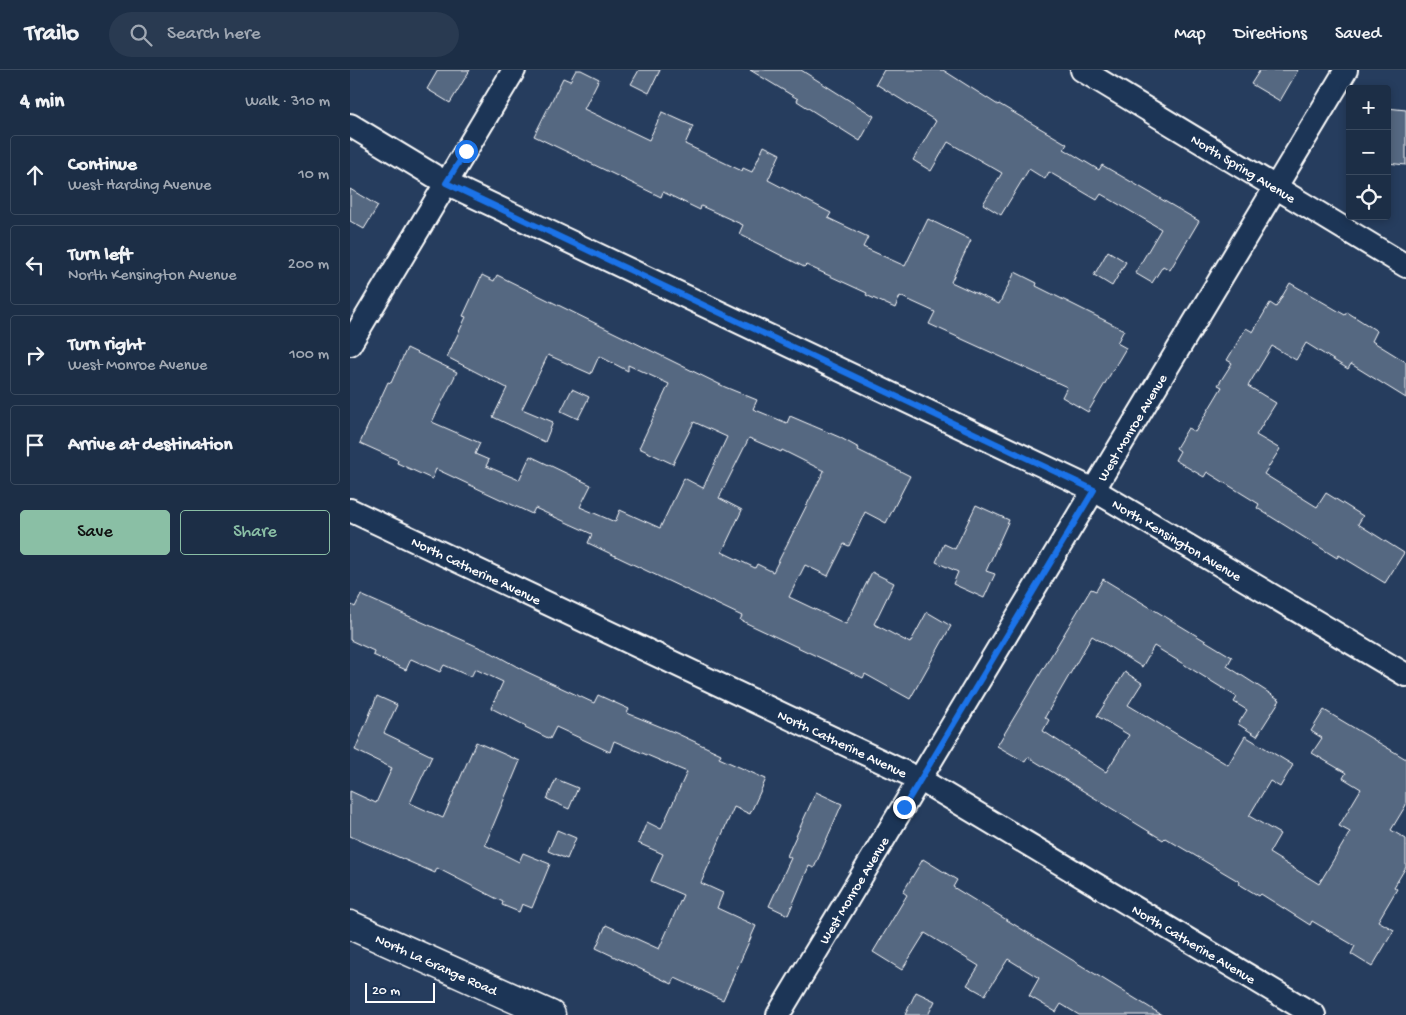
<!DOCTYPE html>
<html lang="en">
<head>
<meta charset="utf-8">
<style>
  body { margin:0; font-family:"Gochi Hand",sans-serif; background:#293a51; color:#f1f3f6 }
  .controls { position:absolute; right:15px; top:15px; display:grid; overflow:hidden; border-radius:5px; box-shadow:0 2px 8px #0003 }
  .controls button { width:45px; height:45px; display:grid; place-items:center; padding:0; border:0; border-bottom:1px solid #3a4a5f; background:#1c2e46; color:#f1f3f6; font:25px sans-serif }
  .scale { position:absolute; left:15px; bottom:12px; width:70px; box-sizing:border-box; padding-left:5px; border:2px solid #fff; border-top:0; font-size:14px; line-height:18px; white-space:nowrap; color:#fff; -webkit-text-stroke:4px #1d3557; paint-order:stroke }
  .stop { position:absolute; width:15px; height:15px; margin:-11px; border:4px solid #1a73e8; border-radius:50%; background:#fff }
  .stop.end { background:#1a73e8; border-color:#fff; box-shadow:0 1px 5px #0008 }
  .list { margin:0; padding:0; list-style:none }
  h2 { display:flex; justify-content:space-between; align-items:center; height:65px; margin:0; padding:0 20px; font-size:21px }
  h2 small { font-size:16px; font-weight:400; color:#a0a8b3 }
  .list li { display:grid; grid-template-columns:32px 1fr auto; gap:15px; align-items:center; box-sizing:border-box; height:80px; margin:0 10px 10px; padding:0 10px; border:1px solid #3a4a5f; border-radius:5px }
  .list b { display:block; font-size:19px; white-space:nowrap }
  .list p { margin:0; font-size:16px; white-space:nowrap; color:#a0a8b3 }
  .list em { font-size:16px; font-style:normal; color:#a0a8b3 }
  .actions { display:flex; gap:10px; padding:15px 20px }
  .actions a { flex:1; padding:11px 0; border:1px solid #8abfa5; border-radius:5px; text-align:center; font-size:18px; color:#8abfa5 }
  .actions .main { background:#8abfa5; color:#111 }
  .icon { flex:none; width:28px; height:28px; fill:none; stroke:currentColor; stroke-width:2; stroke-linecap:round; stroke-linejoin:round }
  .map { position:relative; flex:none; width:1056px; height:945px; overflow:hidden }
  header { display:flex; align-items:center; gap:30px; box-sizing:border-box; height:70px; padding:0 25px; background:#1c2e46; border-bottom:1px solid #3a4a5f }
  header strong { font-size:24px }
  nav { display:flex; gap:28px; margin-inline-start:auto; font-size:18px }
  .search { width:350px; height:45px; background:#293a51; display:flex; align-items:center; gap:12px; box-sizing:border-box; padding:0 18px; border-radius:28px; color:#a0a8b3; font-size:19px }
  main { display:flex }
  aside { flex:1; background:#1c2e46 }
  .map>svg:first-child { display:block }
  .building { fill:#556781; stroke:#fff; fill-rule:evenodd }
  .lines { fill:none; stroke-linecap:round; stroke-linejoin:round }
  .street-casing { stroke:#fff; stroke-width:26 }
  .primary-casing { stroke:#fff; stroke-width:31 }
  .street { stroke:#1d3557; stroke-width:22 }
  .primary { stroke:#1d3557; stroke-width:28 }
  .route { stroke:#1a73e8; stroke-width:6 }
  .labels { text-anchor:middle; stroke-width:4.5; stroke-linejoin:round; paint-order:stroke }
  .street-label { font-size:14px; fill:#fff; stroke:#1d3557 }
</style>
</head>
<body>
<header>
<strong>Trailo</strong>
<div class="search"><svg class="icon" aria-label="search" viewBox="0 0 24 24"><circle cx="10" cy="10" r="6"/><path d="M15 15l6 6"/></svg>Search here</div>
<nav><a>Map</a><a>Directions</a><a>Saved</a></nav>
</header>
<main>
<aside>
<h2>4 min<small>Walk · 310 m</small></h2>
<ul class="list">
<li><svg class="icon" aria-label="ahead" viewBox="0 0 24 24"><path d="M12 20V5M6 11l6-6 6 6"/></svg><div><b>Continue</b><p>West Harding Avenue</p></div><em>10 m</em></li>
<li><svg class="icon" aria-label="left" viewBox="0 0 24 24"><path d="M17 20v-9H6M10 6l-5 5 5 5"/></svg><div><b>Turn left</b><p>North Kensington Avenue</p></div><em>200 m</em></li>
<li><svg class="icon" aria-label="right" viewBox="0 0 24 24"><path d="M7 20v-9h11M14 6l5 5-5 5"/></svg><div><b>Turn right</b><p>West Monroe Avenue</p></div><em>100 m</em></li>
<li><svg class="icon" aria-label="arrive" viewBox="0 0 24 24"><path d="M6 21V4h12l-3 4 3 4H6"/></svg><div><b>Arrive at destination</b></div></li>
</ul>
<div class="actions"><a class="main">Save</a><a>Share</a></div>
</aside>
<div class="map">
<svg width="1056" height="945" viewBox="0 0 1056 945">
  <rect width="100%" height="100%" fill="#263d5e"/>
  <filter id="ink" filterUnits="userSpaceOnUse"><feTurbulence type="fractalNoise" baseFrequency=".02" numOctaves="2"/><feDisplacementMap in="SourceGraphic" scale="10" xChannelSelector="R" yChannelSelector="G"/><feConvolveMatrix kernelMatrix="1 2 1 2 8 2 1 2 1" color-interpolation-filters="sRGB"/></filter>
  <g filter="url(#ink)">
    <!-- building -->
    <path class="building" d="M88,0H120L100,33L77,19Z
      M226,0H231L249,9L234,39L299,70L312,42L343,56L335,74L392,101L393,98L402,102L414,76L430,84L418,110L481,143L478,148L518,167L513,177L555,196L578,149L621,170L601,212L649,234L665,202L687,213L686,216L774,260L767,273L776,278L738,342L712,327L717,317L579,254L585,242L550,226L545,238L516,225L517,223L456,195L454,197L389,164L393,155L351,136L350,140L313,122L311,127L184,66L213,8L220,11Z
      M289,0H310L299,23L281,14Z
      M400,0H451L524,46L510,71L447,31L448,29Z
      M534,0H593L648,35L649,34L717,74L714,79L749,100L752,95L849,151L820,200L813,196L802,213L785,203L811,159L751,124L747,130L699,102L695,109L679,99L651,145L633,134L652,103L598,72L581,101L563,90L586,51L526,14Z
      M910,0H948L930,31L901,14Z
      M1037,38L1056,40V95L1037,93Z
      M0,119L28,136L14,159L0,151Z
      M758,181L776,192L762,216L744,205Z
      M132,205L144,211L147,205L375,317L407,330L403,339L437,353L440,346L489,367L509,378L508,380L560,406L536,453L515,442L499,476L494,474L478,506L455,495L439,527L496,554L522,502L544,513L524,554L560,573L577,542L601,556L560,629L515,604L513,608L390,550L392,546L238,473L242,464L185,438L182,444L86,399L82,409L47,393L48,390L10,373L38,312L41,313L57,278L107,302L82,352L130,373L125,384L139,390L136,396L169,410L180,386L241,415L230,437L265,452L270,440L310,458L334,408L353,418L377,367L344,352L323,394L289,378L319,314L278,295V301L249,286L241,304L198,285L172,339L203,352L195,372L143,347L157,318L97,287L116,247L113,246ZM399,368L431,382L432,380L474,401L423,502L407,494L405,498L372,482L392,440L369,428Z
      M940,213L995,245L997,242L1027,261L1022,271L1056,292V328L1001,294L998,299L956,273L946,290L922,276L898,316L926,333L906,365L930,379L914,404L967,437L976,423L1013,446L1008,454L1054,483L1035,513L989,485L987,488L907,438L909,434L857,402L854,407L825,390L830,381L826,378L838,358L845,362L872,317L868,315L882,293L877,290L896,258L903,262L920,233L926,237Z
      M222,319L239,327L228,349L211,341Z
      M626,435L659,450L636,501L645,504L634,528L603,514L608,502L586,492L594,474L605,479Z
      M753,509L882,587L877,596L930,630L907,666L888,654L897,640L884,632L887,627L804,576L792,597L742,566L695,647L699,650L693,661L756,702L779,665L747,646L775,602L792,613L778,635L878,695L895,666L943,695L930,717L920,711L899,746L930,764L919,783L969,814L1000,762L989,756L1011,719L993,708L996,703L962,683L972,668L961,661L974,640L1056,689V735L1041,760L1056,769V797L1044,817L1047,819L1028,851L1044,860L1022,897L1001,884L1005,876L962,851L960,855L911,824L909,826L889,814L890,812L815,768L813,770L678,687L675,692L647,676L741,519L746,521Z
      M11,525L142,583L175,601L244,633L248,625L279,639L277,643L326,663L371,684L369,688L416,709L400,744L384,737L351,813L373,823L367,838L406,856L373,930L325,908L322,914L246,878L256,855L309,879L333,825L301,811L313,784L288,773L297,752L311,759L337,702L264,671L260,682L206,657L200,669L175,657L176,656L141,638L153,612L125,599L121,607L94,595L90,602L61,589L56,600L23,585L24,581L0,570V534L5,537Z
      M27,626L47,635L34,663L82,686L60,733L93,748L126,672L170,691L135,775L169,792L173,783L200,794L182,838L172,834L169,842L152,835L153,832L87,798L85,803L0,766V721L26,733L42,698L5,680Z
      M206,709L228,718L219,739L197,729Z
      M466,722L492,734L464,798L459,796L438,845L419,836L441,788L437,786Z
      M207,760L226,768L217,789L198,781Z
      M573,789L607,810L603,817L812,945H729L711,934L706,942L679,926L689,908L658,889L635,925L617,915L629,896L575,863L552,900L523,882L557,825L553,822Z
      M566,922L585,931L578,945H555Z"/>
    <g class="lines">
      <!-- street casing -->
      <g class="street-casing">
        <g id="street">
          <path id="s1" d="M732,0L1056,196"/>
          <path id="s2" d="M0,55L96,113L744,420L1056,605"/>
          <path d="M0,274L164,0"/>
          <path id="s3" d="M0,440L571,710L964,945"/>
          <path id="s4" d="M428,945L996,0"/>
        </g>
      </g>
      <!-- primary casing -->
      <g class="primary-casing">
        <g id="primary">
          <path id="s5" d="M0,855L201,945"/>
        </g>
      </g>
      <!-- street -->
      <use href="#street" class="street"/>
      <!-- primary -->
      <use href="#primary" class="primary"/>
    </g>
  </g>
  <g class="lines" filter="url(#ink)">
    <!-- route -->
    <path class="route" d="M116,81L96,113L744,420L554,737"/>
  </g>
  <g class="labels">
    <!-- street labels -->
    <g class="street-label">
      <text dy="5" stroke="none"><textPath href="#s1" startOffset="189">North Spring Avenue</textPath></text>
      <text dy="5" stroke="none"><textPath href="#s4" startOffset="686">West Monroe Avenue</textPath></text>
      <text dy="5" stroke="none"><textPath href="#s2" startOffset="926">North Kensington Avenue</textPath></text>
      <text dy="5" stroke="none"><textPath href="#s3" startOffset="140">North Catherine Avenue</textPath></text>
      <text dy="5" stroke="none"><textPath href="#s3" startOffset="545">North Catherine Avenue</textPath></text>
      <text dy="5" stroke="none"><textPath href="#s4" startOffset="146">West Monroe Avenue</textPath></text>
      <text dy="5" stroke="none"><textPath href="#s3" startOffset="950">North Catherine Avenue</textPath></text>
      <text dy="5" stroke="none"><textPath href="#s5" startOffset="95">North La Grange Road</textPath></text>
    </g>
  </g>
</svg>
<div class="controls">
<button>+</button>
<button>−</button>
<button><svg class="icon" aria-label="locate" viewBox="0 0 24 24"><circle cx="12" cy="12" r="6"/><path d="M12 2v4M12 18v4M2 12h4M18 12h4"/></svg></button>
</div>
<div class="scale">20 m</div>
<div class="stop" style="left:116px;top:81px"></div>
<div class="stop end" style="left:554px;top:737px"></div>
</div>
</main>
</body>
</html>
